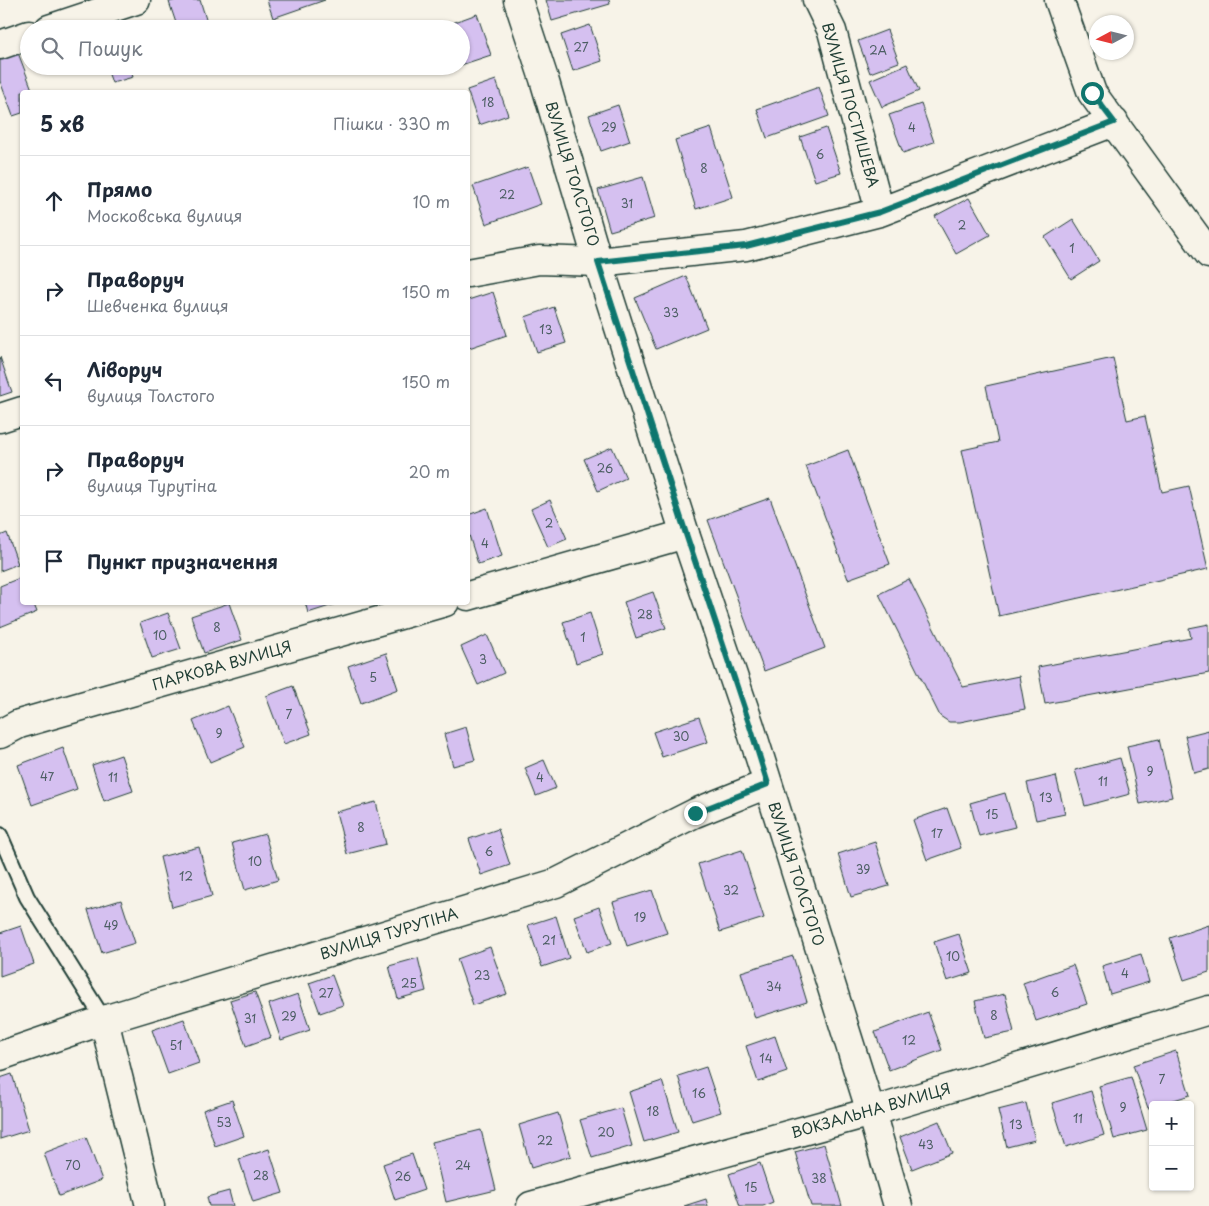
<!DOCTYPE html>
<html lang="uk">
<head>
<meta charset="utf-8">
<style>
  body { margin:0; font-family:"Playpen Sans",sans-serif; background:#f6f6f7; color:#1f2937 }
  .controls { position:absolute; right:15px; bottom:15px; display:grid; overflow:hidden; border-radius:5px; box-shadow:0 1px 4px #0004 }
  .controls button { width:45px; height:45px; display:grid; place-items:center; padding:0; border:0; border-bottom:1px solid #e0e1e3; background:#fff; color:#1f2937; font:25px sans-serif }
  .compass { position:absolute; left:1089px; top:15px; width:45px; height:45px; border-radius:50%; background:#fff; box-shadow:0 1px 4px #0004; rotate:263deg }
  .stop { position:absolute; width:15px; height:15px; margin:-11px; border:4px solid #0f766e; border-radius:50%; background:#fff }
  .stop.end { background:#0f766e; border-color:#fff; box-shadow:0 1px 5px #0008 }
  .list { margin:0; padding:0; list-style:none }
  h2 { display:flex; justify-content:space-between; align-items:center; height:65px; margin:0; padding:0 20px; font-size:21px }
  h2 small { font-size:16px; font-weight:400; color:#747a83 }
  .list li { display:grid; grid-template-columns:32px 1fr auto; gap:15px; align-items:center; box-sizing:border-box; height:90px; padding:0 20px; border-top:1px solid #e0e1e3 }
  .list b { display:block; font-size:19px; white-space:nowrap }
  .list p { margin:0; font-size:16px; white-space:nowrap; color:#747a83 }
  .list em { font-size:16px; font-style:normal; color:#747a83 }
  .icon { flex:none; width:28px; height:28px; fill:none; stroke:currentColor; stroke-width:2; stroke-linecap:round; stroke-linejoin:round }
  .map { position:relative; flex:none; width:1209px; height:1206px; overflow:hidden }
  .search { position:absolute; background:#fff; box-shadow:0 1px 4px #0004; left:20px; top:20px; width:450px; height:55px; display:flex; align-items:center; gap:12px; box-sizing:border-box; padding:0 18px; border-radius:28px; color:#747a83; font-size:19px }
  .panel { position:absolute; background:#fff; box-shadow:0 1px 4px #0004; left:20px; top:90px; width:450px; height:515px; border-radius:5px }
  .map>svg:first-child { display:block }
  .building { fill:#d5c0f0; stroke:#1f3d34 }
  .lines { fill:none; stroke-linecap:round; stroke-linejoin:round }
  .service-casing { stroke:#1f3d34; stroke-width:18 }
  .minor-casing { stroke:#1f3d34; stroke-width:31 }
  .tertiary-casing { stroke:#1f3d34; stroke-width:31 }
  .service { stroke:#f7f3e8; stroke-width:14 }
  .minor { stroke:#f7f3e8; stroke-width:28 }
  .tertiary { stroke:#f7f3e8; stroke-width:28 }
  .route { stroke:#0f766e; stroke-width:6 }
  .labels { text-anchor:middle; stroke-width:4.5; stroke-linejoin:round; paint-order:stroke }
  .number-label { font-size:12px; fill:#4c5e63 }
  .street-label { font-size:15px; fill:#1f3d34; stroke:#f7f3e8 }
</style>
</head>
<body>
<div class="map">
<svg width="1209" height="1206" viewBox="0 0 1209 1206">
  <rect width="100%" height="100%" fill="#f7f3e8"/>
  <filter id="ink" filterUnits="userSpaceOnUse"><feTurbulence type="fractalNoise" baseFrequency=".02" numOctaves="2"/><feDisplacementMap in="SourceGraphic" scale="10" xChannelSelector="R" yChannelSelector="G"/><feConvolveMatrix kernelMatrix="1 2 1 2 8 2 1 2 1" color-interpolation-filters="sRGB"/></filter>
  <g filter="url(#ink)">
    <!-- building -->
    <path class="building" d="M177,0H200L209,29H178L169,2Z
      M267,0H325L273,18Z
      M546,0H609L610,4L552,21Z
      M477,14L491,55L461,65V29H445L444,26Z
      M117,17L120,29H95L93,25Z
      M590,25L602,61L573,71L561,35Z
      M887,30L899,62L870,73L858,41Z
      M17,50L33,92H22V113L13,116L0,81V57Z
      M907,64L919,91L882,107L870,80Z
      M106,66H138L130,68L133,77L112,83Z
      M496,80L508,115L479,125L467,90Z
      M819,87L829,116L767,138L757,109Z
      M921,104L934,142L903,153L889,115Z
      M618,105L630,141L601,151L589,115Z
      M711,128L733,197L696,209L675,140Z
      M826,128L841,173L815,181L800,137Z
      M528,167L541,204L486,224L473,186Z
      M643,177L655,218L610,231L598,190Z
      M969,198L990,235L956,254L935,216Z
      M1073,219L1099,261L1071,279L1045,237Z
      M686,276L707,328L656,349L635,298Z
      M493,292L507,335L469,348L468,345V300Z
      M554,307L566,343L537,352L525,317Z
      M0,357L12,392L0,396Z
      M1113,358L1127,420L1145,416L1162,492L1189,486L1208,569L999,616L962,450L998,442L986,386Z
      M612,447L626,478L598,491L584,459Z
      M848,450L890,564L848,579L806,466Z
      M770,498L825,648L764,671L708,520Z
      M550,500L567,539L548,547L531,509Z
      M487,508L502,556L478,564L468,532V515Z
      M7,533L18,564L0,571V536Z
      M22,577V602H33L37,612L0,627V586Z
      M909,579L963,687L1019,676L1025,709L960,722H949L940,716L879,594Z
      M653,592L666,628L636,638L624,602Z
      M305,602H339V603L308,613Z
      M229,603L242,640L204,653L191,616Z
      M168,613L181,649L152,658L140,623Z
      M590,613L603,654L576,663L563,622Z
      M1209,624V673L1045,704L1038,667L1191,638L1189,628Z
      M487,635L504,673L478,685L461,647Z
      M386,653L398,689L361,703L348,666Z
      M293,686L311,734L284,744L266,696Z
      M228,706L245,747L210,762L193,721Z
      M699,717L708,742L662,757L653,732Z
      M466,727L475,760L453,766L444,734Z
      M1209,730V769L1194,773L1185,736Z
      M1159,739L1172,797L1140,804L1127,746Z
      M63,748L77,789L32,805L18,765Z
      M121,755L133,791L104,801L92,765Z
      M1120,758L1130,794L1085,806L1075,770Z
      M544,760L556,788L536,796L525,768Z
      M1056,776L1065,814L1036,820L1027,783Z
      M1005,793L1015,827L979,836L970,803Z
      M376,802L386,844L347,854L336,812Z
      M947,808L961,848L927,860L913,820Z
      M498,829L510,865L481,875L469,839Z
      M265,834L278,880L245,890L232,843Z
      M875,842L889,886L851,897L838,854Z
      M199,847L212,896L172,907L160,857Z
      M742,850L764,918L720,932L698,864Z
      M652,890L667,933L627,946L613,902Z
      M121,900L135,943L102,953L88,910Z
      M599,907L612,943L587,952L574,916Z
      M556,916L569,958L542,967L528,925Z
      M1209,925V972L1184,980L1170,938Z
      M21,926L34,964L0,976V933Z
      M959,934L972,973L947,981L934,942Z
      M490,947L507,994L473,1005L457,959Z
      M1141,954L1149,982L1110,994L1102,966Z
      M793,956L807,1002L755,1018L741,972Z
      M418,958L426,991L398,999L389,966Z
      M1073,965L1087,1004L1036,1021L1023,983Z
      M332,975L343,1005L320,1013L309,983Z
      M255,992L271,1037L246,1046L230,1000Z
      M298,994L310,1030L281,1040L269,1004Z
      M1005,994L1014,1032L984,1038L975,1001Z
      M928,1012L942,1050L889,1070L875,1032Z
      M184,1019L199,1063L168,1074L152,1030Z
      M775,1036L787,1072L758,1082L746,1046Z
      M1176,1051L1190,1095L1158,1105H1153V1107L1148,1108L1133,1065Z
      M706,1067L721,1112L692,1121L678,1076Z
      M12,1074L29,1130L0,1139V1078Z
      M1131,1077L1147,1130L1114,1139L1099,1086Z
      M662,1081L678,1132L644,1142L629,1092Z
      M1091,1091L1104,1135L1066,1147L1052,1103Z
      M232,1100L244,1136L215,1146L203,1110Z
      M1026,1103L1035,1140L1007,1147L998,1110Z
      M621,1108L632,1146L592,1158L580,1120Z
      M558,1113L571,1156L531,1168L519,1125Z
      M939,1121L952,1153L912,1169L900,1137Z
      M481,1130L496,1190L446,1202L432,1142Z
      M86,1137L102,1180L59,1196L44,1153Z
      M824,1144L842,1206H811L795,1152Z
      M269,1149L283,1193L253,1202L239,1159Z
      M412,1154L424,1190L395,1200L383,1164Z
      M760,1163L773,1202L763,1206H740L729,1174Z
      M229,1191L233,1206H209L207,1197Z
      M706,1199L708,1206H684Z"/>
    <g class="lines">
      <!-- service casing -->
      <g class="service-casing">
        <path id="service" d="M0,835L27,897L104,1020"/>
      </g>
      <!-- minor casing -->
      <g class="minor-casing">
        <path id="minor" d="M817,0L832,31L880,212
          M1059,0L1092,93L1209,254
          M49,29L136,0
          M0,45L29,35
          M468,273L539,260L598,262L746,246L880,212L1114,122
          M0,418L22,411
          M468,596L685,534
          M0,734L19,724L445,602
          M104,1020L150,1206
          M0,1056L104,1020L556,883L695,813L767,784
          M531,1206L871,1112L1209,1010"/>
      </g>
      <!-- tertiary casing -->
      <g class="tertiary-casing">
        <path id="tertiary" d="M518,0L544,79L598,262L685,534L749,723L871,1112L898,1206"/>
      </g>
      <!-- service -->
      <use href="#service" class="service"/>
      <!-- minor -->
      <use href="#minor" class="minor"/>
      <!-- tertiary -->
      <use href="#tertiary" class="tertiary"/>
    </g>
  </g>
  <g class="lines" filter="url(#ink)">
    <!-- route -->
    <path class="route" d="M695,813L768,784L749,723L686,534L598,262L746,246L880,212L1114,122L1092,93"/>
  </g>
  <g class="labels">
    <!-- number labels -->
    <g class="number-label">
      <text x="581" y="52">27</text>
      <text x="878" y="55">2А</text>
      <text x="488" y="107">18</text>
      <text x="609" y="132">29</text>
      <text x="912" y="132">4</text>
      <text x="820" y="159">6</text>
      <text x="704" y="173">8</text>
      <text x="507" y="199">22</text>
      <text x="627" y="208">31</text>
      <text x="962" y="230">2</text>
      <text x="1072" y="253">1</text>
      <text x="671" y="317">33</text>
      <text x="546" y="334">13</text>
      <text x="605" y="473">26</text>
      <text x="549" y="528">2</text>
      <text x="485" y="548">4</text>
      <text x="645" y="619">28</text>
      <text x="217" y="632">8</text>
      <text x="160" y="640">10</text>
      <text x="583" y="642">1</text>
      <text x="483" y="664">3</text>
      <text x="373" y="682">5</text>
      <text x="289" y="719">7</text>
      <text x="219" y="738">9</text>
      <text x="681" y="741">30</text>
      <text x="1150" y="776">9</text>
      <text x="47" y="781">47</text>
      <text x="113" y="782">11</text>
      <text x="540" y="782">4</text>
      <text x="1103" y="786">11</text>
      <text x="1046" y="802">13</text>
      <text x="992" y="819">15</text>
      <text x="361" y="832">8</text>
      <text x="937" y="838">17</text>
      <text x="489" y="856">6</text>
      <text x="255" y="866">10</text>
      <text x="863" y="874">39</text>
      <text x="186" y="881">12</text>
      <text x="731" y="895">32</text>
      <text x="640" y="922">19</text>
      <text x="111" y="930">49</text>
      <text x="549" y="945">21</text>
      <text x="953" y="961">10</text>
      <text x="1125" y="978">4</text>
      <text x="482" y="980">23</text>
      <text x="409" y="988">25</text>
      <text x="774" y="991">34</text>
      <text x="1055" y="997">6</text>
      <text x="326" y="998">27</text>
      <text x="994" y="1020">8</text>
      <text x="289" y="1021">29</text>
      <text x="250" y="1023">31</text>
      <text x="909" y="1045">12</text>
      <text x="176" y="1050">51</text>
      <text x="766" y="1063">14</text>
      <text x="1162" y="1084">7</text>
      <text x="699" y="1098">16</text>
      <text x="1123" y="1112">9</text>
      <text x="653" y="1116">18</text>
      <text x="1078" y="1123">11</text>
      <text x="224" y="1127">53</text>
      <text x="1016" y="1129">13</text>
      <text x="606" y="1137">20</text>
      <text x="545" y="1145">22</text>
      <text x="926" y="1149">43</text>
      <text x="73" y="1170">70</text>
      <text x="463" y="1170">24</text>
      <text x="261" y="1180">28</text>
      <text x="403" y="1181">26</text>
      <text x="819" y="1183">38</text>
      <text x="751" y="1192">15</text>
    </g>
    <!-- street labels -->
    <g class="street-label">
      <text transform="translate(850 105) rotate(74)" y="5">ВУЛИЦЯ ПОСТИШЕВА</text>
      <text transform="translate(572 174) rotate(73)" y="5">ВУЛИЦЯ ТОЛСТОГО</text>
      <text transform="translate(222 666) rotate(-16)" y="5">ПАРКОВА ВУЛИЦЯ</text>
      <text transform="translate(796 874) rotate(72)" y="5">ВУЛИЦЯ ТОЛСТОГО</text>
      <text transform="translate(389 934) rotate(-17)" y="5">ВУЛИЦЯ ТУРУТІНА</text>
      <text transform="translate(871 1111) rotate(-16)" y="5">ВОКЗАЛЬНА ВУЛИЦЯ</text>
    </g>
  </g>
</svg>
<div class="controls">
<button>+</button>
<button>−</button>
</div>
<svg class="compass" viewBox="-18 -18 36 36"><path d="M0-13l5 13h-10z" fill="#e53935"/><path d="M0 13l5-13h-10z" fill="#747a83"/></svg>
<div class="stop" style="left:1092px;top:93px"></div>
<div class="stop end" style="left:695px;top:813px"></div>
<div class="search"><svg class="icon" aria-label="search" viewBox="0 0 24 24"><circle cx="10" cy="10" r="6"/><path d="M15 15l6 6"/></svg>Пошук</div>
<section class="panel">
<h2>5 хв<small>Пішки · 330 m</small></h2>
<ul class="list">
<li><svg class="icon" aria-label="ahead" viewBox="0 0 24 24"><path d="M12 20V5M6 11l6-6 6 6"/></svg><div><b>Прямо</b><p>Московська вулиця</p></div><em>10 m</em></li>
<li><svg class="icon" aria-label="right" viewBox="0 0 24 24"><path d="M7 20v-9h11M14 6l5 5-5 5"/></svg><div><b>Праворуч</b><p>Шевченка вулиця</p></div><em>150 m</em></li>
<li><svg class="icon" aria-label="left" viewBox="0 0 24 24"><path d="M17 20v-9H6M10 6l-5 5 5 5"/></svg><div><b>Ліворуч</b><p>вулиця Толстого</p></div><em>150 m</em></li>
<li><svg class="icon" aria-label="right" viewBox="0 0 24 24"><path d="M7 20v-9h11M14 6l5 5-5 5"/></svg><div><b>Праворуч</b><p>вулиця Турутіна</p></div><em>20 m</em></li>
<li><svg class="icon" aria-label="arrive" viewBox="0 0 24 24"><path d="M6 21V4h12l-3 4 3 4H6"/></svg><div><b>Пункт призначення</b></div></li>
</ul>
</section>
</div>
</body>
</html>
